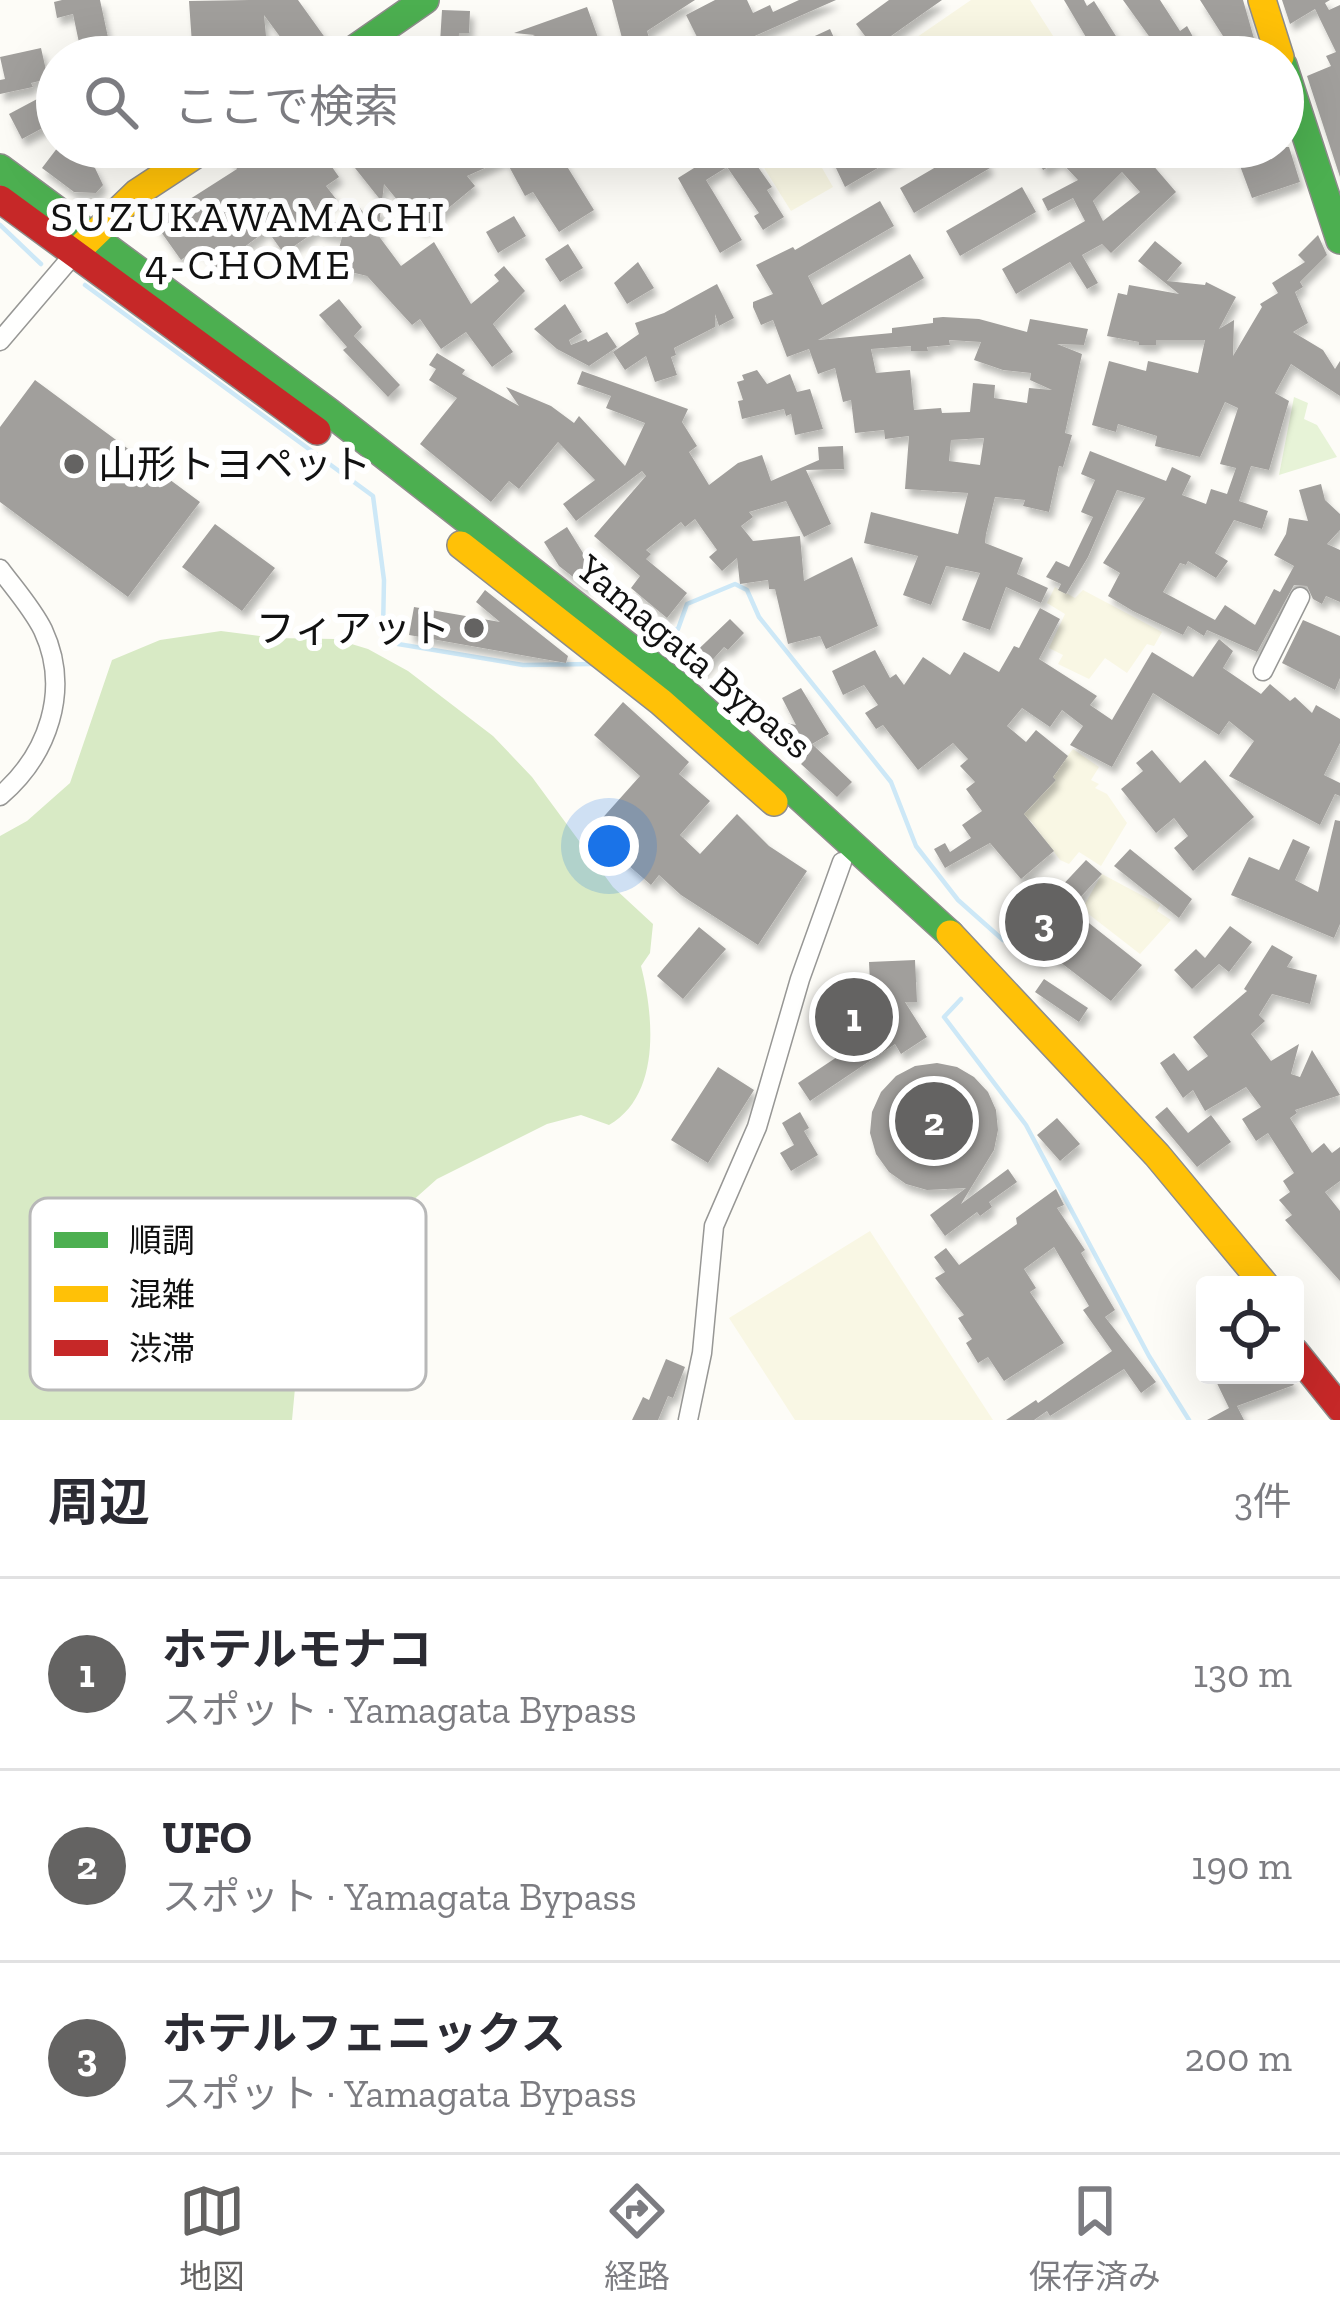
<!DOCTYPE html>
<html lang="ja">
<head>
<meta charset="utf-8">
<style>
  body { margin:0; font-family:"Zilla Slab","Noto Sans JP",serif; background:#f7f7f7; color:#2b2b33 }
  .controls { position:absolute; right:36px; bottom:36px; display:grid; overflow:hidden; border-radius:12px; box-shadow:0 12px 48px #0002 }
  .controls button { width:108px; height:108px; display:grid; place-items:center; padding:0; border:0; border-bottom:3px solid #e1e1e2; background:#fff; color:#2b2b33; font:60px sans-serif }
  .you { position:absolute; left:609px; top:846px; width:42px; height:42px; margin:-30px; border:9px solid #fff; border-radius:50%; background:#1a73e8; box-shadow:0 0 0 18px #1a73e833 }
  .badge { display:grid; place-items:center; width:78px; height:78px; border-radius:50%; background:#646362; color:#fff; font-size:39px; font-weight:700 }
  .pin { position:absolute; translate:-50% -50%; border:6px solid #fff; box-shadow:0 3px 12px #0006 }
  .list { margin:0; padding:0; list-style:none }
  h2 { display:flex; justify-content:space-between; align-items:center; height:156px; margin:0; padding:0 48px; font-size:51px }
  h2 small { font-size:39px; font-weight:400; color:#7c7c81 }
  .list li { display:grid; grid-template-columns:78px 1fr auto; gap:36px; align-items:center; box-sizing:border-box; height:192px; padding:0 48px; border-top:3px solid #e1e1e2 }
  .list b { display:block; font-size:45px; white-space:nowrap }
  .list p { margin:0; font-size:39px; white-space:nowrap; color:#7c7c81 }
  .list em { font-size:39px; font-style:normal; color:#7c7c81 }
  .icon { flex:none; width:66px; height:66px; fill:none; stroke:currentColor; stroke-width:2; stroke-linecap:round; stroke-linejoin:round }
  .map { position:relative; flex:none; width:1340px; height:1420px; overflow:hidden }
  .search { position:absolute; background:#fff; box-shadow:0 12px 48px #0002; left:36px; right:36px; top:36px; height:132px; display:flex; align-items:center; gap:30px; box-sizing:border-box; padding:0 42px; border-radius:66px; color:#7c7c81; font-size:45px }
  .sheet { height:732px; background:#fff }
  nav { display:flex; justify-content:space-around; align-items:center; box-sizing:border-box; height:168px; border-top:3px solid #e1e1e2; background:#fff; font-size:33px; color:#7c7c81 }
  nav a { display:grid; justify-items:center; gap:6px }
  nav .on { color:#646362 }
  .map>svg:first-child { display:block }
  .farmland { fill:#f9f7e4 }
  .green { fill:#e7f3d7 }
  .forest { fill:#d8eac5 }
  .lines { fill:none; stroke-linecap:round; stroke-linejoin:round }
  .stream { stroke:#cde8f7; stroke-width:4.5 }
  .building { fill:#a19f9c; fill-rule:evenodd; filter:url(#shadow) }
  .street-casing { stroke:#979795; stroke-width:21 }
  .fast-casing { stroke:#8e8d8b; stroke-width:30 }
  .slow-casing { stroke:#8e8d8b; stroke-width:30 }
  .jam-casing { stroke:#8e8d8b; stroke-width:30 }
  .street { stroke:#fffffe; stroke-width:18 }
  .fast { stroke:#4caf50; stroke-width:27 }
  .slow { stroke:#ffc107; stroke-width:27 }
  .jam { stroke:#c62828; stroke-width:27 }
  .poi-dot { fill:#646362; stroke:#fff; stroke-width:4.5 }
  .labels { text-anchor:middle; stroke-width:12; stroke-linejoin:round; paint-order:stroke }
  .poi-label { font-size:39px; fill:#111; stroke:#fff; text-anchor:start }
  .street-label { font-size:39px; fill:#111; stroke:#fff }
  .neighbourhood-label { font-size:42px; letter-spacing:3px; fill:#111; stroke:#fff }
  .key { fill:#fff; stroke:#b8b8b8; stroke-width:3 }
  .key-label { font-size:33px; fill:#111 }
</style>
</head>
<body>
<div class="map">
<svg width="1340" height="1420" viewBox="0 0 1340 1420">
  <defs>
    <filter id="shadow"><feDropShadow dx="4" dy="7" stdDeviation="3" flood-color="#0004"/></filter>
  </defs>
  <rect width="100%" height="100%" fill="#fdfcf7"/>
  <!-- farmland -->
  <path class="farmland" d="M971,0H1030L1057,42L1036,57H888Z
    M751,147H810L833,187L791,211Z
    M1055,587L1075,598L1083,590L1162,632L1154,646L1147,644L1127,673L1105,658L1089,679L1058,664L1063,655L1049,648L1065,614L1047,603Z
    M1073,749L1099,767L1091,780L1099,784L1095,788L1107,794L1127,823L1101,866L1079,852L1069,864L1060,860L1030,820L998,845Z
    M1102,874L1160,905L1157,911L1171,920L1140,954L1082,909Z
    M870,1231L993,1420H795L729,1318Z"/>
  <!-- green -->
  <path class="green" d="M1294,397L1308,403L1304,419L1317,425L1337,457L1279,475Z"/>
  <!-- forest -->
  <path class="forest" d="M221,631L275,638L335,639L368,649L408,671L493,736L532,777L613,887L653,924L650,953L641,966C654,1017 661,1095 609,1125L581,1115L547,1124L437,1179L364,1244L295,1388L292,1420H0V836L27,821L70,783L112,660L160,640Z"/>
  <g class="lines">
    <!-- stream -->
    <path class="stream" d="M0,225L41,264
      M85,285L373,496L384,580L383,630L398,644L523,665L593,664
      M662,633L678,629L687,604L735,584L747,590L759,617L891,782L916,846L958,900L1003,940
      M961,999L944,1017L1026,1125L1149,1356L1189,1420"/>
  </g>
  <!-- building -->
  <path class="building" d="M62,0H100L109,42L119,40L123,57H82L73,14L57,18L54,2Z
    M249,0H298L326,39L295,57L264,15L268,57H248L246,39L217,38V42L192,44L189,1Z
    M612,0H695L647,31L655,57H627Z
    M715,0H747L753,13L770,5L773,12L799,0H836L707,57L686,15Z
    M889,0H942L874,48L856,24Z
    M1064,0H1084L1087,6L1094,1L1129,57H1072L1090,44Z
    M1123,0H1160L1180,31L1187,26L1204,57H1138L1156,46Z
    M1200,0H1243L1259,56L1242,57L1236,42L1230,47Z
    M1282,0H1330L1325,3L1329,10L1340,5V177L1307,76L1331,66L1326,56L1336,52L1315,9L1290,24Z
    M587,7L605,57H479L535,35L514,33Z
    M442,10L470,11L469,33H459L458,57H427V43H440Z
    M830,29L840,51L827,57H796L791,47Z
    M41,48L48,79L31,83L33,87L0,94V80L5,79L0,57Z
    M39,98L52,123L22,139L9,114Z
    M58,147H69L95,168L103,185L96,193L74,192L42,168Z
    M237,147H318L339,177L326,186L336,199L311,217L354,226L356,202L371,224L366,207L381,208L378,235L401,266L434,242L471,304L499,281L494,275L504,266L525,291L493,324L513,352L492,367L466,332L441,349L420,319L412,325L367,276L334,268L342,237L318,233L319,229L287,251H282L267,230L215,269L199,247L181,260L154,222L237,169L227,154Z
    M349,147H384L395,161L427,149L430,156L452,147H534L528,150L531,159L555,147L594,210L559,232L533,192L525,196L505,159L467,176L475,186L422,230L384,184L382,202L355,168Z
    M714,147H744L772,187L767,190L784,217L763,230L754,216L759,213L727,167L706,180L742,240L720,253L678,178L718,153Z
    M826,147H847L855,160L876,147H914L845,187Z
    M970,147H999L983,157L990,168L914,213L900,188Z
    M1031,147H1074L1080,158L1085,153L1096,164L1115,147H1128L1140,161L1145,156L1176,192L1111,253L1102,244L1082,255L1098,283L1087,289L1070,262L1016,294L1002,269L1085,221L1073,198L1048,211L1042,199L1078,180L1060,161L1043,170ZM1122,172L1140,192L1103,221L1093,201Z
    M1233,147H1289L1300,182L1252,198Z
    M1022,187L1036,212L960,256L946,231Z
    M880,201L894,226L808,276L822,305L910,254L924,278L818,340L892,333V328L933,323V318L943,317L979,319L1027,332L1030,319L1088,329L1084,345L1057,344L1082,354L1065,433L1072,435L1063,467L1059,466L1049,512L1023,506L1025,500L995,497L986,534L985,543L1023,558L1017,574L1048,588L1041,603L1006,587L990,630L962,620L980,573L946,566L931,605L903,595L918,556L864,543L871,512L958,534L968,493L905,489L909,436L885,439L884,430L855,433L851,400L843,402L835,368L818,374L809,349L787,357L773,320L761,325L753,307V302L773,294L756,265L793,247L795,250ZM949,340L981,342L974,360L1003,370L1031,373L1030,380L1052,390L1029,388L1027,403L994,398L995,385L973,383L970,412L942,413L941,408L914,410L910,370L876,373L871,349L911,346V351H928L927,347L950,345ZM984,438L980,465L949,461L951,440Z
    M514,216L526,236L498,253L486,232Z
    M1318,235L1327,255L1300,282L1303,287L1295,292L1308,323L1293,332L1323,350L1335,369L1340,361V396L1291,364L1275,393L1289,401L1269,470L1251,466L1239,501L1268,511L1262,529L1234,520L1215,553L1228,561L1216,578L1188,561L1186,565L1180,563L1163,592L1215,620L1225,605L1255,625L1274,589L1280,592L1294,566L1274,555L1286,534L1289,518L1308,521L1299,490L1321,484L1325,500L1340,514V530L1327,544L1340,550V602L1326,596L1322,604L1313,599L1307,586L1294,585L1257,652L1207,630L1204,636L1188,626L1183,635L1133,611L1108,596L1120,573L1103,563L1145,498L1117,490L1088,557L1066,594L1058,590L1061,584L1046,577L1056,561L1069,567L1093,517L1081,512L1095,480L1081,474L1090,451L1166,481L1172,467L1191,476L1182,495L1206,504L1211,489L1227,494L1236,468L1220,464L1238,408L1225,402L1200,457L1155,446L1157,436L1118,424L1116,432L1092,425L1109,361L1146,371L1148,361L1198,373L1205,340H1156V345H1139V342L1107,336L1118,293L1127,295L1129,285L1179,294L1138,261L1155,241L1182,263L1167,281L1205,285L1206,282L1236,297L1219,329L1234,320L1233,356L1262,307L1260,304L1278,293L1272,283L1305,262L1298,255Z
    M568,244L583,268L560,282L545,259Z
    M638,262L654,288L627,304L614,283Z
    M717,284L734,318L719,326L715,314V327L674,348L676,355L671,357L677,375L655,382L646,356L625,370L613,352L639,334L635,323L664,313Z
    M339,299L362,327L354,336L400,385L388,397L343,350L347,347L319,315Z
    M565,304L582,332L569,340L571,345L586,339L588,342L607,332L617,347L589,366L557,349L534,329Z
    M437,353L465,370L462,374L519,406L506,387L551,406L574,423L579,416L625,466L645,423L606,408L611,396L577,384L582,371L688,409L682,422L697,446L689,452L709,485L738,463L762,455L771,481L819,460L818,447L843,446L844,469L806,470L831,524L804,537L786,501L749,512L753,517L741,526L753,541L800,536L804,581L852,557L878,626L826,649L820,636L788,644L775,589H769L768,580L740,584L737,558L722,571L709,557L717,550L695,519L685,527L681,522L646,550L651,554L646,559L687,593L667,618L631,588L640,576L594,536L646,476L642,471L576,521L563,504L595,480L558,442L519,489L509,481L491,502L420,444L457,398L429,380L436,369L429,365Z
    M757,370L767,384L790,374L797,392L810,389L823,429L795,435L791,414L786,416L784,409L742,419L738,401L743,400L737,382L744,380L742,375Z
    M35,380L200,502L128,597L0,502V427Z
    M215,524L275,568L242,611L182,567Z
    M567,527L599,579L586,587L559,566L544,542Z
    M485,590L568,656L566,663L409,635L414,607L500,622L476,602Z
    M1040,608L1060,619L1039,659L1097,696L1090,705L1112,720L1152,652L1193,677L1219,639L1233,651L1223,668L1261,694L1270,684L1290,701L1295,697L1312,713L1316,705L1340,719V743L1324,775L1340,783V796L1335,794L1320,825L1229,776L1254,741L1229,721L1219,735L1153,693L1112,767L1070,745L1083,726L1062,710L1050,727L1022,708L1007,726L1026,742L1036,730L1068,756L1053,777L1056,780L1024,814L1054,851L1021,879L990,843L945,868L934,849L945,843L950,852L971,838L962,825L982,811L966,789L975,782L960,766L968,759L953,743L918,770L883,725L876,729L865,713L878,705L864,685L843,695L832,671L875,650L890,678L896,674L904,685L923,657L950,675L964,652L999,672L1014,646L1019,648Z
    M730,619L744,633L728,650L724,647L698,676L684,663Z
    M1303,620L1340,636V678L1335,690L1282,663Z
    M801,688L829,734L812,744L852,782L837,797L801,764L806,759L786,723L796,725L782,698Z
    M623,702L689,762L679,774L710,801L680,835L700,854L737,814L769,846L807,871L758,945L681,895L659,875L651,885L590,832L640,776L594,735Z
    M1152,750L1180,783L1205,760L1254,817L1193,871L1174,848L1188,836L1174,818L1156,833L1121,789L1143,771L1136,763Z
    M1335,820L1340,821V924L1334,938L1231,895L1249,857L1279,870L1293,839L1310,847L1295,880L1318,892Z
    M1130,849L1192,899L1179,918L1114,866Z
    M1086,860L1102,874L1073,905L1082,914L1080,916L1142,965L1111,1001L1047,952L1039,961L1006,931L1049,884L1057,891Z
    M1230,926L1252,942L1229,972L1219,964L1192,989L1174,970L1196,949L1205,958Z
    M699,927L726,949L683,999L657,976Z
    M1272,945L1293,957L1287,967L1317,975L1310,1004L1272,994L1259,1015L1265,1021L1251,1034L1271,1061L1299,1044L1291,1074L1300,1077L1312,1050L1340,1095L1295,1110L1297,1113L1290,1118L1312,1153L1324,1143L1332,1153L1340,1147V1181L1325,1192L1340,1211V1281L1285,1220L1292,1215L1279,1200L1290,1192L1283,1181L1294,1173L1268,1133L1256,1141L1242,1119L1261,1107L1246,1087L1205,1111L1193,1090L1183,1098L1160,1063L1174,1053L1188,1071L1208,1056L1193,1037L1247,991L1244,989Z
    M915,960L917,1002H905L927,1037L901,1054L895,1044L810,1101L798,1083L858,1043L823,991L842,979L872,1025L869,962Z
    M1044,979L1088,1008L1079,1022L1035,992Z
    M937,1063L957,1067L974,1077L988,1092L996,1110L998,1130L994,1150L961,1204L1008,1169L1017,1182L989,1202L992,1207L980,1216L977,1212L945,1236L930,1215L966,1188L927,1190L906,1184L889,1172L876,1154L870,1133L872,1112L881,1092L896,1076L915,1066Z
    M718,1067L754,1090L708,1163L671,1140Z
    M1167,1107L1188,1133L1211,1115L1231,1142L1197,1167L1155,1117Z
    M800,1112L809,1128L804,1131L818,1155L791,1171L780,1153L794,1145L782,1123Z
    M1057,1118L1080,1144L1060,1161L1037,1135Z
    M1056,1189L1064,1205L1057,1208L1085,1250L1081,1253L1115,1310L1105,1317L1156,1382L1141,1393L1124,1369L1050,1416L1047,1411L1034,1420H1006L1036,1400L1038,1403L1112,1351L1083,1310L1089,1306L1054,1247L1024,1269L1036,1288L1030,1292L1064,1343L1004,1381L988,1357L978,1363L966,1343L972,1339L958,1318L964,1315L935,1278L945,1272L934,1257L946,1248L959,1265L1017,1224L1016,1218Z
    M666,1359L685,1367L673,1398L668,1396L658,1420H632L643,1397L649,1400Z
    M1213,1375H1287L1294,1385L1237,1406L1244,1420H1207L1229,1408Z"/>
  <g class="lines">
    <!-- street casing -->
    <g class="street-casing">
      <path id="street" d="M0,341L75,253
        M0,569C14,588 32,608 43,630C71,690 48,755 0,796
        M1263,671L1300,597
        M688,1420L702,1353L714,1226L757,1127L800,979L842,862"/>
    </g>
    <!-- fast casing -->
    <g class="fast-casing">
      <path id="fast" d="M343,57L425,0
        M1283,65L1340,240
        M0,168L329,412L676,684L950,934"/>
    </g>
    <!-- slow casing -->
    <g class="slow-casing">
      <path id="slow" d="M1262,0L1280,57
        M78,250L137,193L207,147
        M461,545L661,702L774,802
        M950,934L1157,1155L1265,1285"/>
    </g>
    <!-- jam casing -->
    <g class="jam-casing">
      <path id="jam" d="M0,199L317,431
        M1295,1352L1340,1408"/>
    </g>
    <!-- street -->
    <use href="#street" class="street"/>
    <!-- fast -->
    <use href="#fast" class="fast"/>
    <!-- slow -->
    <use href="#slow" class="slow"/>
    <!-- jam -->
    <use href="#jam" class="jam"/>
  </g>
  <!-- markers -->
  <g class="poi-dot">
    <circle cx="74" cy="464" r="12"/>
    <circle cx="474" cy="628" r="12"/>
  </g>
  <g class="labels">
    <!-- poi labels -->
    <g class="poi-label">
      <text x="98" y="478">山形トヨペット</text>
      <text x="450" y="642" text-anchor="end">フィアット</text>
    </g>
    <!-- street labels -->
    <g class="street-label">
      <text transform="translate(695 656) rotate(40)" y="14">Yamagata Bypass</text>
    </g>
    <!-- neighbourhood labels -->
    <g class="neighbourhood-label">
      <text x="249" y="231">SUZUKAWAMACHI<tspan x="249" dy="48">4-CHOME</tspan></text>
    </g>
  </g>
  <!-- legend -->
  <rect x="30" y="1198" width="396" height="192" rx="18" class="key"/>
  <rect x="54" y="1232" width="54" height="16" fill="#4caf50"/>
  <rect x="54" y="1286" width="54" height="16" fill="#ffc107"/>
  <rect x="54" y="1340" width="54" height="16" fill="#c62828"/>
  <g class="key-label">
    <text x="129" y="1252">順調</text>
    <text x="129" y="1306">混雑</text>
    <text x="129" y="1360">渋滞</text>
  </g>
</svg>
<div class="controls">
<button><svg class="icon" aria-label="locate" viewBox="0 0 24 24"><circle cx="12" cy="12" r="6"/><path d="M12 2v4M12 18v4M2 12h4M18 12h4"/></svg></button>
</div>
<div class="you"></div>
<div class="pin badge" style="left:854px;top:1017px">1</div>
<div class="pin badge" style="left:934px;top:1121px">2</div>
<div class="pin badge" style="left:1044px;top:922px">3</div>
<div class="search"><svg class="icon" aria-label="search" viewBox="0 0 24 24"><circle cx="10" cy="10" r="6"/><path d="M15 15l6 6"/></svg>ここで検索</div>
</div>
<section class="sheet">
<h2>周辺<small>3件</small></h2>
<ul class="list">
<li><span class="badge">1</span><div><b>ホテルモナコ</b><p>スポット · Yamagata Bypass</p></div><em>130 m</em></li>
<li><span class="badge">2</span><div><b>UFO</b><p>スポット · Yamagata Bypass</p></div><em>190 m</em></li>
<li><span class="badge">3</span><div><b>ホテルフェニックス</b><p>スポット · Yamagata Bypass</p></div><em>200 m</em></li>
</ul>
</section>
<nav>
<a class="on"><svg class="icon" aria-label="map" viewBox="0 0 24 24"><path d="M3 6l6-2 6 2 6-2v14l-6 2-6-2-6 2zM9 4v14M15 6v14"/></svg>地図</a>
<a><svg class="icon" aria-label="directions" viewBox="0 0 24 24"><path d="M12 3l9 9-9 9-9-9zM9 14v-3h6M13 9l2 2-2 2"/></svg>経路</a>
<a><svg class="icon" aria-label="saved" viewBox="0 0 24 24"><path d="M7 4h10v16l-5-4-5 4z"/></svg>保存済み</a>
</nav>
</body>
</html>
